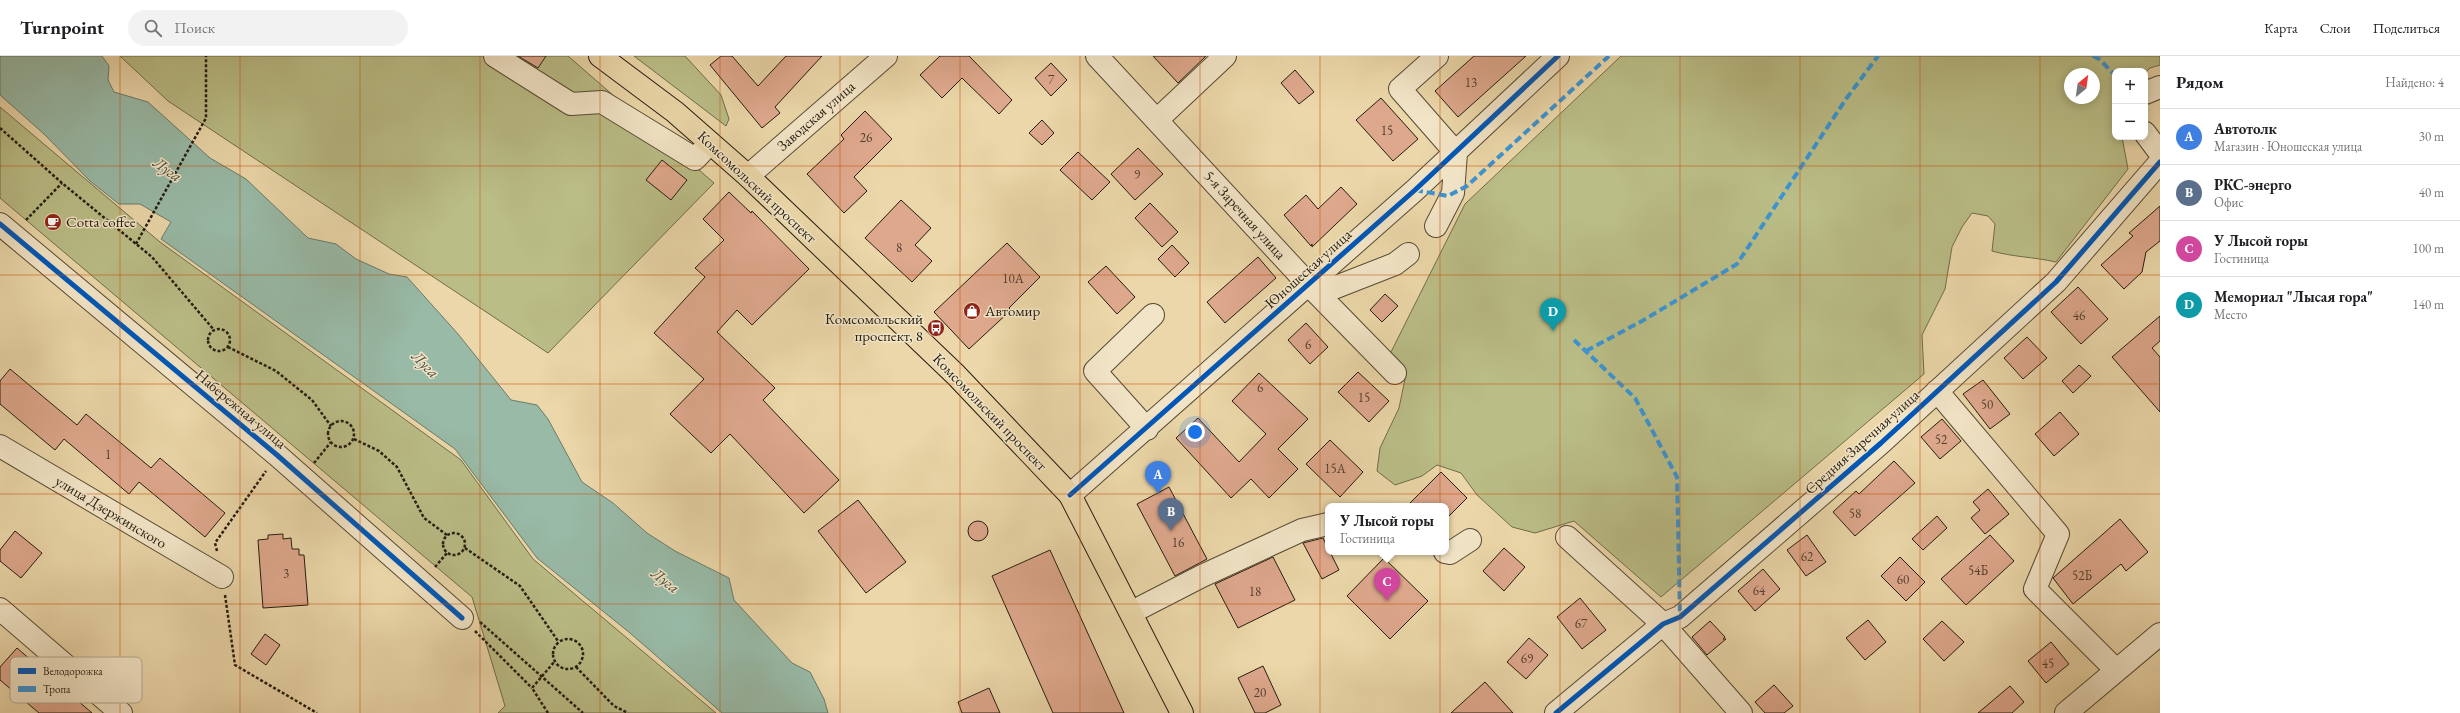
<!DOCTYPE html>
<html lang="ru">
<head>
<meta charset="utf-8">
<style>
  body { margin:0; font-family:"EB Garamond",serif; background:#f2f2f2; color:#202124 }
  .controls { position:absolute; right:12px; top:12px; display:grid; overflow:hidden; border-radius:8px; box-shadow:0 2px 10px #0003 }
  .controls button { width:36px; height:36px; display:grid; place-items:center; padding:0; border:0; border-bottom:1px solid #e0e0e0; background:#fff; color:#202124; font:20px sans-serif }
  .compass { position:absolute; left:2064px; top:12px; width:36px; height:36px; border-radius:50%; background:#fff; box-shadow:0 2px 10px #0003; rotate:29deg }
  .you { position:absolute; left:1195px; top:376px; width:14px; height:14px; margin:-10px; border:3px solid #fff; border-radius:50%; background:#1a73e8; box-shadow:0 0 0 6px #1a73e833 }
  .badge { display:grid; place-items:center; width:26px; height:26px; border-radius:50%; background:#8f2418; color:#fff; font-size:13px; font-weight:700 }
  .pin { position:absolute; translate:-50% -33px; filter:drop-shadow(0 1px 2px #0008) }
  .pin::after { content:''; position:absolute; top:21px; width:14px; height:12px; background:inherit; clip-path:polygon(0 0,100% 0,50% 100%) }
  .popup { position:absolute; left:1325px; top:447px; width:124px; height:52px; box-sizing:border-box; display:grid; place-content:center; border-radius:8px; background:#fff; filter:drop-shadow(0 1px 3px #0005); font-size:13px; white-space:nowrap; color:#757577 }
  .popup b { font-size:15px; color:#202124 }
  .popup::after { content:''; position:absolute; left:50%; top:100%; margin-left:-8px; border:8px solid transparent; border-top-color:#fff }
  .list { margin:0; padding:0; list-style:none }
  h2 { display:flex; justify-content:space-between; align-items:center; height:52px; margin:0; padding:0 16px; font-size:17px }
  h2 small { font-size:13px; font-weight:400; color:#757577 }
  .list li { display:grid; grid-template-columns:26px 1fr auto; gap:12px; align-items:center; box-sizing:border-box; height:56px; padding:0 16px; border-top:1px solid #e0e0e0 }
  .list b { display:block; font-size:15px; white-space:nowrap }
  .list p { margin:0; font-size:13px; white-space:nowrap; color:#757577 }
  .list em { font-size:13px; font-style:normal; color:#757577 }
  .icon { flex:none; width:22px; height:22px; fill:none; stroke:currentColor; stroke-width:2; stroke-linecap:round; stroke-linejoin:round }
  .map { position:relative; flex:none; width:2160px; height:657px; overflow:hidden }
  header { display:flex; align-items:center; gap:24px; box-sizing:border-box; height:56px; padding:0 20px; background:#fff; border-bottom:1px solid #e0e0e0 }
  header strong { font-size:19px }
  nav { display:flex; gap:22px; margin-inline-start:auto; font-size:14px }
  .search { width:280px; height:36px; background:#f2f2f2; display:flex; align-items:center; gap:10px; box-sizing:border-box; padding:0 14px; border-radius:22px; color:#757577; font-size:15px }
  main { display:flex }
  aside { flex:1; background:#fff }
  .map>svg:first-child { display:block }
  .green { fill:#babd86; stroke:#706c4b; fill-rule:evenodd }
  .water { fill:#98baa7; stroke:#6a7b6b }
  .building { fill:#dea88d; stroke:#251c10 }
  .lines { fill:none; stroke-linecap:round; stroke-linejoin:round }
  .minor-casing { stroke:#564b36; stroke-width:24 }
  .major-casing { stroke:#251c10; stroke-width:24 }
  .path { stroke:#251c10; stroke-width:2.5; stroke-dasharray:3 2; stroke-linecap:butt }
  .minor { stroke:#f2e5c7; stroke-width:22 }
  .major { stroke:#ebd7a9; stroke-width:22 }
  .quiet { stroke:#3b94d3; stroke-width:4; stroke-dasharray:8 4; stroke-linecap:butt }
  .cycleway-casing { stroke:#f2e5c7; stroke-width:8 }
  .cycleway { stroke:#0057b8; stroke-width:5 }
  .grid { fill:none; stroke:#cb500d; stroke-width:1; stroke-opacity:0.55 }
  .labels { text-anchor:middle; stroke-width:3; stroke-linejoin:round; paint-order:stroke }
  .number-label { font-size:13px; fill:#533f2f }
  .street-label { font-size:15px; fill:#251c10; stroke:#f2e5c7 }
  .poi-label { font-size:15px; fill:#251c10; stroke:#f2e5c7; text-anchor:start }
  .water-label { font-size:16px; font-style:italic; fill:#484b3d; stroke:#f2e5c7 }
  .key { fill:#f2e5c7; stroke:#b4a990; stroke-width:1 }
  .key-label { font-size:11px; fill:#251c10 }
</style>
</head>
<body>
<header>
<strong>Turnpoint</strong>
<div class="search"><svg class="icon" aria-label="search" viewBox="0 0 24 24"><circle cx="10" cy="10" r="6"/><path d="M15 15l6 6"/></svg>Поиск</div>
<nav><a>Карта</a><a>Слои</a><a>Поделиться</a></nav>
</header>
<main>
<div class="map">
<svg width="2160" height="657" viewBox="0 0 2160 657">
  <rect width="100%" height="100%" fill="#ebd7a9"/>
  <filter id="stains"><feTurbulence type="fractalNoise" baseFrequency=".005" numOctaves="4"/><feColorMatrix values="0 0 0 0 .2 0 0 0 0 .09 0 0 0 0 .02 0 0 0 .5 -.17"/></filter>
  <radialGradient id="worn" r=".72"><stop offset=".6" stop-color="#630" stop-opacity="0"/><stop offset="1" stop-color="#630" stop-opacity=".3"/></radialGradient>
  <!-- green -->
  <path class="green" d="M120,0H568L714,127L548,297L168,45Z
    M634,0H685L721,39L729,63L726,70Z
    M1621,0H2160V9L2150,12L2145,17V15H2115V81H2122L2128,113L2056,206C2034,201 2013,201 1992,195L1995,168L1988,160L1972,157L1962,171L1952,191L1945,233L1922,279L1924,318L1661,541L1574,465L1535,477L1512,471L1477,439L1461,417L1437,409L1422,420L1395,429L1377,415L1380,392L1399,352L1406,318L1388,302L1465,148ZM2070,18H2094V42H2070Z
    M0,51L160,186L461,404L533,503L716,657H498L505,650L472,541L0,142Z"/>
  <!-- water -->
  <path class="water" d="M0,0H102L109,10L108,24L114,36L148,46L210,102L246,123L308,182L336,188L356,203L389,218L407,221L458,278L511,344L537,349L548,363L582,426L613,447L647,477L675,495L729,522L734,544L792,607L810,616L824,643L828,657H722L630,577L537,502L455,393L161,183L171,166L140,148H119L90,125L44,78L0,39Z"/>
  <!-- building -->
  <path class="building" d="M518,0H546L538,12Z
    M721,0H732L758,30L786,0H822L775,51L780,57L762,72L710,9Z
    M940,0H969L1012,44L999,58L962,22L942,42L920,19Z
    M1153,0H1206L1178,27Z
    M1474,0H1526L1458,61L1435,35Z
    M1051,7L1067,24L1051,40L1035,22Z
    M1295,14L1314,36L1299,48L1281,27Z
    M1381,42L1418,83L1393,105L1356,64Z
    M865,55L892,83L854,121L867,135L844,157L807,118L844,83L841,79Z
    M1042,64L1054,77L1042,89L1029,77Z
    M1138,92L1163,118L1135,144L1111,118Z
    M1078,96L1110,126L1092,144L1060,114Z
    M662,104L687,124L671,144L646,124Z
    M1341,131L1357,148L1312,191V188L1311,190L1284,159L1306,139L1318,153Z
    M729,136L751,157L752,155L809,213L752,269L737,254L717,276L775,332L763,344L839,424L804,457L730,378L711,397L670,358L704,323L654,277L705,221L695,212L724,184L703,163Z
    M901,144L931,172L915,189L932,205L912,226L865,182Z
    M1150,147L1178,176L1162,191L1135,162Z
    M2160,150V185L2146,196L2142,216L2124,233L2101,209L2133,180L2129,177Z
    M1007,187L1040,221L1009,252L1011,254L969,293L934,256Z
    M1172,189L1189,207L1175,221L1158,203Z
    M1258,201L1276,222L1225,267L1207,246Z
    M1106,210L1135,241L1117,258L1088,226Z
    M2078,231L2108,263L2081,288L2051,256Z
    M1385,238L1398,250L1382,266L1370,254Z
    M2160,260V285L2152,292L2160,301V356L2112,301Z
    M1306,267L1328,291L1310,308L1288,284Z
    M2027,281L2047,302L2023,323L2004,302Z
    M2079,309L2091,320L2073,337L2062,325Z
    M10,313L77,369L86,358L151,412L160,402L225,457L205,481L139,426L129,438L64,383L55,394L0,348V325Z
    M1358,316L1389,345L1369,366L1338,336Z
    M1259,317L1308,363L1278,393L1298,413L1269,442L1251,423L1231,442L1176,382L1198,362L1239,406L1266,378L1232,345Z
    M1983,324L2010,358L1990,373L1963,338Z
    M2060,356L2079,378L2054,400L2035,378Z
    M1942,363L1961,385L1940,403L1921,381Z
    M1330,384L1363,416L1340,441L1306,408Z
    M1894,405L1915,427L1855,480L1833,456L1856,435L1859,438Z
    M1441,416L1467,442L1446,463V450H1407Z
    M1169,431L1207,503L1175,520L1137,448Z
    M1988,433L2009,458L1985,478L1971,462L1980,454L1973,446Z
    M858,444L906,506L866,537L818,475Z
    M1937,460L1947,472L1923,494L1912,483Z
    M2120,463L2148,496L2126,515L2121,508L2073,548L2053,522Z
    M968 475a10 10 0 1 1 20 0a10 10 0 1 1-20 0Z
    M15,475L42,497L21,522L0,505V494Z
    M283,478V483L291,482L292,493H299V499H304L308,549L263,552L258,484L268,483V479Z
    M1807,479L1826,506L1806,520L1787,494Z
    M1990,479L2014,505L1966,549L1941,523Z
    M1323,482L1339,514L1322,523L1303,487Z
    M1504,492L1525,511L1504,535L1483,515Z
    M1050,494L1124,657H1053L992,520Z
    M1273,501L1295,544L1238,572L1215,528Z
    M1900,501L1925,526L1906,545L1881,520Z
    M1384,502L1428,545L1390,583L1347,540Z
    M1763,513L1780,533L1755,555L1738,535Z
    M1580,542L1606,574L1582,593L1557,561Z
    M1868,564L1886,586L1865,604L1846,582Z
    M1710,565L1725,581L1723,583H1726L1707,599L1692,581Z
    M1942,565L1964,586L1944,605L1923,583Z
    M265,578L280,589L266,609L251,598Z
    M1529,582L1548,599L1526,623L1507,606Z
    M2051,586L2069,608L2046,627L2028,605Z
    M17,592L92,657H39L0,624V611Z
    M1263,610L1281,649L1265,657H1255L1238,622Z
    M1485,626L1513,657H1451Z
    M1774,629L1793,650L1784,657H1765L1755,646Z
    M2010,630L2024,646L2012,657H1978Z
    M989,632L1000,657H962L958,646Z"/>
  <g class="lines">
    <!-- minor casing -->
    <g class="minor-casing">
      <path id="minor" d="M495,0L571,48L602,46L695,103L710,87
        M1097,0L1309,229L1395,317
        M2145,37L2160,31
        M1158,63L1225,0
        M2145,77L2160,97
        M748,120L886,0
        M0,168L277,399L462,562
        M1436,170L1453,137L1456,97L1400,33L1437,0
        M1309,229L1331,233L1395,208L1408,198
        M1937,335L2058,478L2035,533L2116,614
        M1147,373L1095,315L1153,259
        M0,390L222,521
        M1070,439L1415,134L1558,0
        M1567,481L1663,568L1741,657
        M1445,496L1450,497L1470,484
        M0,553L121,657
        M1132,556L1202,520L1302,474L1328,468
        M1556,657L1663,568L1680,561L1881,387L2056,226L2160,106
        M2066,657L2160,578"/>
    </g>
    <!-- major casing -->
    <g class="major-casing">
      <path id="major" d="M600,0L675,56L748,120L956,319L1070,439L1182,657"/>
    </g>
    <!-- path -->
    <path class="path" d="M0,72L62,127L152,201L214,274
      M26,164L62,127
      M136,188L206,62V0
      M208 284a11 11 0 1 1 22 0a11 11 0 1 1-22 0Z
      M228,291L276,315L312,344L331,370
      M328 378a13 13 0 1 1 26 0a13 13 0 1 1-26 0Z
      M354,383L379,395L397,411L424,462L447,479
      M314,407L331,386
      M443 488a11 11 0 1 1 22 0a11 11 0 1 1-22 0Z
      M465,492L520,530L558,585
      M217,495L215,487L266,415
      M435,511L447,497
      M225,539L235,609L317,657
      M480,566L583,657
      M475,575L532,632
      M553 598a15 15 0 1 1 30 0a15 15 0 1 1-30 0Z
      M576,611L614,650L628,657
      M548,657L532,632L555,605"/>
    <!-- minor -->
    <use href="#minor" class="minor"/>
    <!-- major -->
    <use href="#major" class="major"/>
    <!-- quiet -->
    <path class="quiet" d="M2093,0L2099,3L2115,19
      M1415,134L1448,140L1467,130L1609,0
      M1574,284L1635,342L1677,421L1680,561
      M1586,295L1642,265L1737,208L1846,43L1878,0"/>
    <!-- cycleway casing -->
    <g class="cycleway-casing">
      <path id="cycleway" d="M0,168L277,399L462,562
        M1070,439L1415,134L1558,0
        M1556,657L1663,568L1680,561L1881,387L2056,226L2160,106"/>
    </g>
    <!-- cycleway -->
    <use href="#cycleway" class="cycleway"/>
  </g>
  <!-- grid -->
  <path class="grid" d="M120,0V657M240,0V657M360,0V657M480,0V657M600,0V657M720,0V657M840,0V657M960,0V657M1080,0V657M1200,0V657M1320,0V657M1440,0V657M1560,0V657M1680,0V657M1800,0V657M1920,0V657M2040,0V657M0,110H2160M0,219H2160M0,328H2160M0,438H2160M0,548H2160"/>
  <!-- icons -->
  <defs>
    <g id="cafe-disc" transform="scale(0.9)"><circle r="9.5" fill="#8f2418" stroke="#f2e5c7"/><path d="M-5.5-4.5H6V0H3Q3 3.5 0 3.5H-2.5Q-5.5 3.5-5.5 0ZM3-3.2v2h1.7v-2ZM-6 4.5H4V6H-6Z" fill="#fff"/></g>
    <g id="shop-disc" transform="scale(0.9)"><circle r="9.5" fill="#8f2418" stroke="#f2e5c7"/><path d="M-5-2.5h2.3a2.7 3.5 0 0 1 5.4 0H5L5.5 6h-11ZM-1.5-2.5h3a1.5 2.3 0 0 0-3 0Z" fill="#fff"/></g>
    <g id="bus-disc" transform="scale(0.9)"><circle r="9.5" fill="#8f2418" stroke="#f2e5c7"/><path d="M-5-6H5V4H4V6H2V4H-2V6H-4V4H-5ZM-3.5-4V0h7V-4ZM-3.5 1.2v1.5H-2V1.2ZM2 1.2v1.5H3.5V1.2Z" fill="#fff"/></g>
  </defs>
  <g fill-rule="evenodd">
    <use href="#cafe-disc" x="53" y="166"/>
    <use href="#shop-disc" x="972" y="255"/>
    <use href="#bus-disc" x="936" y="272"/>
  </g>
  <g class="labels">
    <!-- number labels -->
    <g class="number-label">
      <text x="1051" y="28">7</text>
      <text x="1471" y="31">13</text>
      <text x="1387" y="79">15</text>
      <text x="866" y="86">26</text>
      <text x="1137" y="123">9</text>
      <text x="899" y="196">8</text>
      <text x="1013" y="227">10А</text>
      <text x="2079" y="264">46</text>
      <text x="1308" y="293">6</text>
      <text x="1260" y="336">6</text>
      <text x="1364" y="346">15</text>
      <text x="1987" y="353">50</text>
      <text x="1941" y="388">52</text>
      <text x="108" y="403">1</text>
      <text x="1335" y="417">15А</text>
      <text x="1855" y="462">58</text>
      <text x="1178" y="491">16</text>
      <text x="1807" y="505">62</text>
      <text x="1978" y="519">54Б</text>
      <text x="286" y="522">3</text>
      <text x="2082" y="524">52Б</text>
      <text x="1903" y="528">60</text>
      <text x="1759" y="539">64</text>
      <text x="1255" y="540">18</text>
      <text x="1581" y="572">67</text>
      <text x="1527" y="607">69</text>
      <text x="2048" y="612">45</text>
      <text x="1260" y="641">20</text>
    </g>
    <!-- street labels -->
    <g class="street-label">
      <text transform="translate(816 60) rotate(-41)" y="5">Заводская улица</text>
      <text transform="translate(757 131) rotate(43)" y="5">Комсомольский проспект</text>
      <text transform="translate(1245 159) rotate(48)" y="5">5-я Заречная улица</text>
      <text transform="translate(1308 213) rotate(-42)" y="5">Юношеская улица</text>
      <text transform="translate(241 353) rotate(40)" y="5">Набережная улица</text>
      <text transform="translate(990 356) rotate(46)" y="5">Комсомольский проспект</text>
      <text transform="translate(1862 386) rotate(-42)" y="5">Средняя Заречная улица</text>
      <text transform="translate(111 456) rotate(31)" y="5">улица Дзержинского</text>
    </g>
    <!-- poi labels -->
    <g class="poi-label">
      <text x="66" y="171">Cotta coffee</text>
      <text x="985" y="260">Автомир</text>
      <text x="923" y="268" text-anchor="end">Комсомольский<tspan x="923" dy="17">проспект, 8</tspan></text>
    </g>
    <!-- water labels -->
    <g class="water-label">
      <text transform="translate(168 113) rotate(35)" y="6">Луга</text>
      <text transform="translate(426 308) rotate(45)" y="6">Луга</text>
      <text transform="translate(666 524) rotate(38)" y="6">Луга</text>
    </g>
  </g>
  <!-- legend -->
  <rect x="10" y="601" width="132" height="46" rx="6" class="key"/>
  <rect x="18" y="612" width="18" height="6" fill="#0057b8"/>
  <rect x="18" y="630" width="18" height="6" fill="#3b94d3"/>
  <g class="key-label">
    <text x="43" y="619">Велодорожка</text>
    <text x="43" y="637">Тропа</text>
  </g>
  <rect width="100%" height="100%" filter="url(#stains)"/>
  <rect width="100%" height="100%" fill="url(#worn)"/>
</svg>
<div class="controls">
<button>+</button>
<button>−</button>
</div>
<svg class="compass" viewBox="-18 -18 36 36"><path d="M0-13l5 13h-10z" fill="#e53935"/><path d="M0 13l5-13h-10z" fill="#757577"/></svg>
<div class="you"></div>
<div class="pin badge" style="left:1158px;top:438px;background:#3f7fe0">A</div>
<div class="pin badge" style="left:1171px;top:475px;background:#5c6f8a">B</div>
<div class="pin badge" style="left:1387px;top:545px;background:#d1479c">C</div>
<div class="popup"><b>У Лысой горы</b>Гостиница</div>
<div class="pin badge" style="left:1553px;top:275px;background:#0f9aa8">D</div>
</div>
<aside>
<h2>Рядом<small>Найдено: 4</small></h2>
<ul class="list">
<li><span class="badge" style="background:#3f7fe0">A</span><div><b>Автотолк</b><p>Магазин · Юношеская улица</p></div><em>30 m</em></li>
<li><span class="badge" style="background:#5c6f8a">B</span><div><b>РКС-энерго</b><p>Офис</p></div><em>40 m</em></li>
<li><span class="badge" style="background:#d1479c">C</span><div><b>У Лысой горы</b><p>Гостиница</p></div><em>100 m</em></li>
<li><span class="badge" style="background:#0f9aa8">D</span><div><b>Мемориал &quot;Лысая гора&quot;</b><p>Место</p></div><em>140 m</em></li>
</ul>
</aside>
</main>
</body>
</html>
